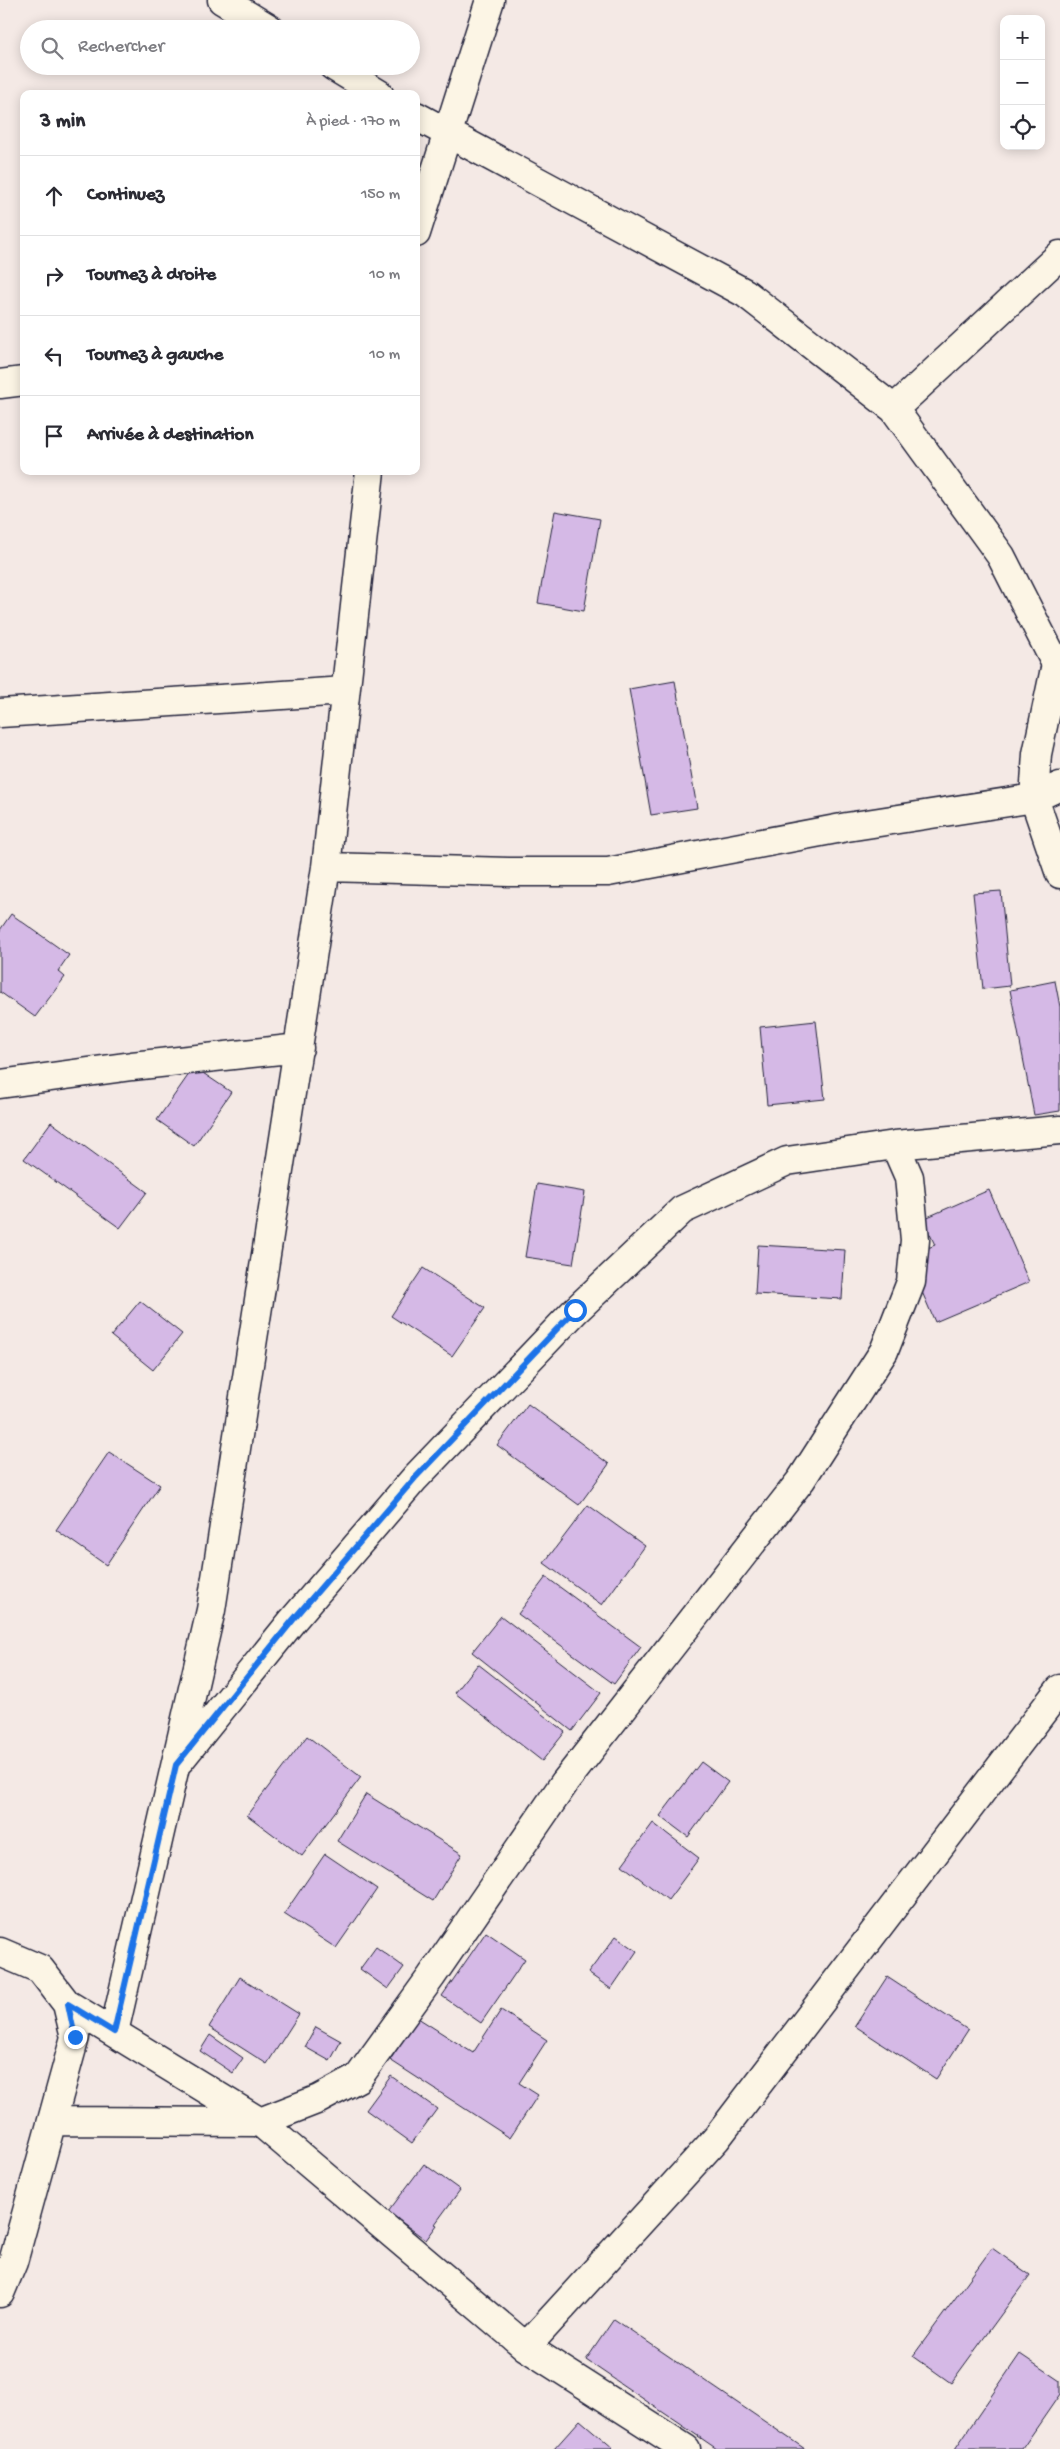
<!DOCTYPE html>
<html lang="fr">
<head>
<meta charset="utf-8">
<style>
  body { margin:0; font-family:"Gochi Hand",sans-serif; background:#f7f7f7; color:#2b2b33 }
  .controls { position:absolute; right:15px; top:15px; display:grid; overflow:hidden; border-radius:10px; box-shadow:0 2px 12px #0003 }
  .controls button { width:45px; height:45px; display:grid; place-items:center; padding:0; border:0; border-bottom:1px solid #e1e1e2; background:#fff; color:#2b2b33; font:25px sans-serif }
  .stop { position:absolute; width:15px; height:15px; margin:-11px; border:4px solid #1a73e8; border-radius:50%; background:#fff }
  .stop.end { background:#1a73e8; border-color:#fff; box-shadow:0 1px 5px #0008 }
  .list { margin:0; padding:0; list-style:none }
  h2 { display:flex; justify-content:space-between; align-items:center; height:65px; margin:0; padding:0 20px; font-size:21px }
  h2 small { font-size:16px; font-weight:400; color:#7c7c81 }
  .list li { display:grid; grid-template-columns:32px 1fr auto; gap:15px; align-items:center; box-sizing:border-box; height:80px; padding:0 20px; border-top:1px solid #e1e1e2 }
  .list b { display:block; font-size:19px; white-space:nowrap }
  .list em { font-size:16px; font-style:normal; color:#7c7c81 }
  .icon { flex:none; width:28px; height:28px; fill:none; stroke:currentColor; stroke-width:2; stroke-linecap:round; stroke-linejoin:round }
  .map { position:relative; flex:none; width:1060px; height:2449px; overflow:hidden }
  .search { position:absolute; background:#fff; box-shadow:0 2px 12px #0003; left:20px; top:20px; width:400px; height:55px; display:flex; align-items:center; gap:12px; box-sizing:border-box; padding:0 18px; border-radius:28px; color:#7c7c81; font-size:19px }
  .panel { position:absolute; background:#fff; box-shadow:0 2px 12px #0003; left:20px; top:90px; width:400px; height:385px; border-radius:10px }
  .map>svg:first-child { display:block }
  .building { fill:#d5b9e6; stroke:#22223b }
  .lines { fill:none; stroke-linecap:round; stroke-linejoin:round }
  .minor-casing { stroke:#22223b; stroke-width:31 }
  .minor { stroke:#fcf5e5; stroke-width:28 }
  .route { stroke:#1a73e8; stroke-width:6 }
</style>
</head>
<body>
<div class="map">
<svg width="1060" height="2449" viewBox="0 0 1060 2449">
  <rect width="100%" height="100%" fill="#f4e9e5"/>
  <filter id="ink" filterUnits="userSpaceOnUse"><feTurbulence type="fractalNoise" baseFrequency=".02" numOctaves="2"/><feDisplacementMap in="SourceGraphic" scale="10" xChannelSelector="R" yChannelSelector="G"/><feConvolveMatrix kernelMatrix="1 2 1 2 8 2 1 2 1" color-interpolation-filters="sRGB"/></filter>
  <g filter="url(#ink)">
    <!-- building -->
    <path class="building" d="M555,511L600,519L584,611L538,603Z
      M675,681L697,808L651,815L629,689Z
      M1001,891L1010,986L983,989L973,893Z
      M11,914L69,955L58,971L65,977L35,1017L0,992V930Z
      M1055,981L1060,1007V1111L1034,1115L1010,990Z
      M816,1021L825,1099L767,1105L760,1027Z
      M194,1067L231,1092L194,1146L157,1120Z
      M51,1122L147,1192L120,1228L24,1159Z
      M537,1184L585,1192L573,1264L525,1257Z
      M989,1190L1029,1282L935,1322L907,1257L935,1245L923,1219Z
      M758,1245L845,1250L842,1299L755,1294Z
      M423,1268L485,1308L452,1356L391,1316Z
      M140,1301L182,1334L153,1370L111,1336Z
      M528,1404L609,1464L579,1505L497,1445Z
      M109,1452L160,1485L106,1565L56,1530Z
      M588,1505L645,1546L602,1605L544,1563Z
      M546,1577L641,1647L614,1684L518,1614Z
      M501,1616L601,1693L572,1731L472,1652Z
      M478,1664L565,1732L542,1761L455,1693Z
      M307,1736L361,1777L302,1856L247,1815Z
      M701,1762L728,1782L688,1837L660,1816Z
      M366,1794L462,1854L433,1901L337,1841Z
      M653,1823L699,1858L668,1900L622,1865Z
      M325,1854L377,1889L336,1948L284,1914Z
      M486,1932L525,1959L481,2023L442,1996Z
      M616,1936L637,1951L611,1989L588,1973Z
      M376,1947L404,1967L388,1989L360,1969Z
      M240,1977L299,2014L267,2064L209,2027Z
      M887,1977L968,2030L936,2079L855,2026Z
      M501,2010L547,2040L519,2083L538,2095L510,2138L390,2060L418,2018L473,2053Z
      M316,2027L341,2041L330,2061L305,2047Z
      M210,2035L243,2058L233,2073L200,2051Z
      M391,2076L437,2109L412,2143L366,2110Z
      M424,2164L460,2190L435,2224L437,2225L426,2240L388,2212Z
      M992,2248L1030,2275L951,2383L913,2356Z
      M614,2319L805,2449H717L586,2360Z
      M1020,2354L1060,2381V2394L1022,2449H955Z
      M580,2420L613,2448L612,2449H554Z"/>
    <g class="lines">
      <!-- minor casing -->
      <g class="minor-casing">
        <path id="minor" d="M222,0L270,29
          M333,66L379,94
          M416,116L745,293L894,409L1001,556L1056,664L1037,754L1034,798L1060,874
          M416,233L490,0
          M0,384L24,381
          M894,409L1060,255
          M0,713L345,691
          M326,867L509,872H608L847,827L1034,798L1060,786
          M0,1084L132,1066L299,1048
          M180,1760L293,1620L415,1478L575,1311L682,1210L787,1161L895,1145L1060,1130
          M0,1952L40,1969L67,2004L260,2122L526,2347L686,2449
          M114,2032L211,1610L326,867L370,471
          M52,2121L260,2122L319,2099L358,2078L431,1977L565,1782L801,1480L884,1351L911,1282L915,1240L909,1177L895,1145
          M0,2293L13,2262L75,2037L67,2004
          M526,2347L716,2139L1060,1689"/>
      </g>
      <!-- minor -->
      <use href="#minor" class="minor"/>
    </g>
  </g>
  <g class="lines" filter="url(#ink)">
    <!-- route -->
    <path class="route" d="M75,2037L68,2004L114,2032L176,1765L293,1620L415,1478L575,1310"/>
  </g>
</svg>
<div class="controls">
<button>+</button>
<button>−</button>
<button><svg class="icon" aria-label="locate" viewBox="0 0 24 24"><circle cx="12" cy="12" r="6"/><path d="M12 2v4M12 18v4M2 12h4M18 12h4"/></svg></button>
</div>
<div class="stop" style="left:575px;top:1310px"></div>
<div class="stop end" style="left:75px;top:2037px"></div>
<div class="search"><svg class="icon" aria-label="search" viewBox="0 0 24 24"><circle cx="10" cy="10" r="6"/><path d="M15 15l6 6"/></svg>Rechercher</div>
<section class="panel">
<h2>3 min<small>À pied · 170 m</small></h2>
<ul class="list">
<li><svg class="icon" aria-label="ahead" viewBox="0 0 24 24"><path d="M12 20V5M6 11l6-6 6 6"/></svg><div><b>Continuez</b></div><em>150 m</em></li>
<li><svg class="icon" aria-label="right" viewBox="0 0 24 24"><path d="M7 20v-9h11M14 6l5 5-5 5"/></svg><div><b>Tournez à droite</b></div><em>10 m</em></li>
<li><svg class="icon" aria-label="left" viewBox="0 0 24 24"><path d="M17 20v-9H6M10 6l-5 5 5 5"/></svg><div><b>Tournez à gauche</b></div><em>10 m</em></li>
<li><svg class="icon" aria-label="arrive" viewBox="0 0 24 24"><path d="M6 21V4h12l-3 4 3 4H6"/></svg><div><b>Arrivée à destination</b></div></li>
</ul>
</section>
</div>
</body>
</html>
